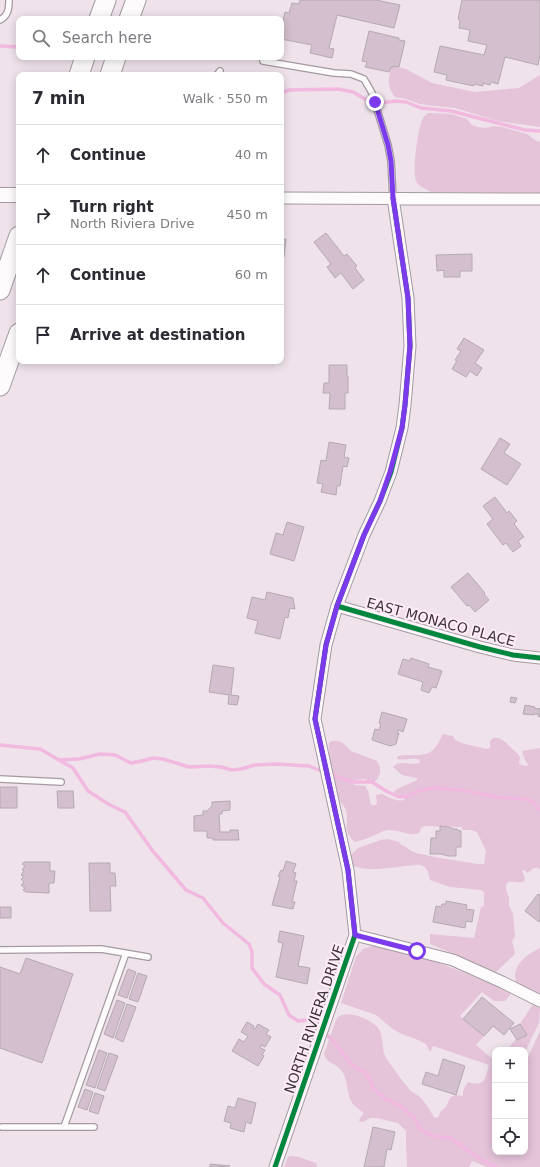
<!DOCTYPE html>
<html lang="en">
<head>
<meta charset="utf-8">
<style>
  body { margin:0; font-family:"DejaVu Sans",sans-serif; background:#f7f7f7; color:#2b2b33 }
  .controls { position:absolute; right:12px; bottom:12px; display:grid; overflow:hidden; border-radius:8px; box-shadow:0 2px 10px #0003 }
  .controls button { width:36px; height:36px; display:grid; place-items:center; padding:0; border:0; border-bottom:1px solid #e1e1e2; background:#fff; color:#2b2b33; font:20px sans-serif }
  .stop { position:absolute; width:12px; height:12px; margin:-9px; border:3px solid #7c3aed; border-radius:50%; background:#fff }
  .stop.end { background:#7c3aed; border-color:#fff; box-shadow:0 1px 4px #0008 }
  .list { margin:0; padding:0; list-style:none }
  h2 { display:flex; justify-content:space-between; align-items:center; height:52px; margin:0; padding:0 16px; font-size:17px }
  h2 small { font-size:13px; font-weight:400; color:#7c7c81 }
  .list li { display:grid; grid-template-columns:26px 1fr auto; gap:12px; align-items:center; box-sizing:border-box; height:60px; padding:0 16px; border-top:1px solid #e1e1e2 }
  .list b { display:block; font-size:15px; white-space:nowrap }
  .list p { margin:0; font-size:13px; white-space:nowrap; color:#7c7c81 }
  .list em { font-size:13px; font-style:normal; color:#7c7c81 }
  .icon { flex:none; width:22px; height:22px; fill:none; stroke:currentColor; stroke-width:2; stroke-linecap:round; stroke-linejoin:round }
  .map { position:relative; flex:none; width:540px; height:1167px; overflow:hidden }
  .search { position:absolute; background:#fff; box-shadow:0 2px 10px #0003; left:16px; top:16px; width:268px; height:44px; display:flex; align-items:center; gap:10px; box-sizing:border-box; padding:0 14px; border-radius:8px; color:#7c7c81; font-size:15px }
  .panel { position:absolute; background:#fff; box-shadow:0 2px 10px #0003; left:16px; top:72px; width:268px; height:292px; border-radius:8px }
  .map>svg:first-child { display:block }
  .green { fill:#e5c4da }
  .lines { fill:none; stroke-linecap:round; stroke-linejoin:round }
  .stream { stroke:#f1b9e0; stroke-width:3.5 }
  .building { fill:#d3bfcd; stroke:#b4aab1 }
  .service-casing { stroke:#a49aa1; stroke-width:8 }
  .minor-casing { stroke:#a49aa1; stroke-width:13 }
  .tertiary-casing { stroke:#a49aa1; stroke-width:16 }
  .trunk-casing { stroke:#a49aa1; stroke-width:21 }
  .service { stroke:#fdfbfc; stroke-width:5.5 }
  .minor { stroke:#fdfbfc; stroke-width:11 }
  .tertiary { stroke:#fdfbfc; stroke-width:14 }
  .trunk { stroke:#fdfbfc; stroke-width:19 }
  .cycleway-casing { stroke:#ffecf8; stroke-width:8 }
  .cycleway { stroke:#00873e; stroke-width:5 }
  .route { stroke:#7c3aed; stroke-width:5 }
  .labels { text-anchor:middle; stroke-width:4; stroke-linejoin:round; paint-order:stroke }
  .street-label { font-size:14px; fill:#3c3339; stroke:#ffecf8 }
</style>
</head>
<body>
<div class="map">
<svg width="540" height="1167" viewBox="0 0 540 1167">
  <rect width="100%" height="100%" fill="#efe2eb"/>
  <!-- green -->
  <path class="green" d="M393,66L406,69L432,83L475,92L519,88L540,75V127L498,121L455,108L434,106L420,104L406,99L395,97C387,87 388,80 391,67H392Z
    M428,113L452,114L467,119L472,125L478,127L486,128L494,126L502,127L527,134L535,140L540,142V193L431,192C426,189 418,186 416,181C412,172 418,126 423,118C424,116 426,115 428,113Z
    M443,734L453,736L455,740L462,743L486,749L490,748V741L493,738H498L504,741L518,754L520,757L519,764L526,766L528,765L524,758L522,751L540,748V869C535,866 532,869 528,873L524,870L522,871L525,878L524,881C518,884 514,881 508,882L506,885V889L509,898V905L513,914L515,936L512,942L515,952L514,955L496,972L430,944V934L474,938L481,907L484,906V892L481,890L450,887L430,880C429,875 428,869 423,866C417,863 411,866 404,866C392,868 362,872 352,865L350,856L358,848L381,840L388,839L399,842L401,845L406,847L411,851L416,853L440,858L478,864H484L486,851L477,832L471,830H462V827L424,826L421,828L419,833C409,837 399,829 388,830C381,831 376,835 370,837C366,840 360,840 355,842C340,829 351,823 345,808C343,804 339,802 337,798C332,781 328,761 329,743L332,741H338L343,743L351,751L377,761L380,767V773L377,780L372,782L364,779L354,780V785L365,786L368,791L371,805H376L377,803L376,795L382,794C389,797 396,802 404,800L405,797L404,795H395L394,792L397,789L417,780V778L402,775L393,767C400,759 410,766 419,763L420,760C413,757 406,761 397,759L398,756C402,755 406,755 411,755C432,756 434,751 443,734Z
    M375,945C388,947 401,951 414,955C447,965 479,978 510,993V995L505,1001H494L482,992L460,1016L484,1036L476,1045L495,1061V1152H525V1064L540,1031V1167H487L472,1161L469,1167H407L406,1142V1131L398,1123L376,1118H370L363,1122L359,1121L360,1118L364,1113C360,1110 355,1107 352,1103C347,1094 348,1082 343,1073C338,1063 326,1064 324,1054L335,1023C336,1020 337,1017 340,1016C350,1010 376,1021 380,1031C384,1041 381,1052 388,1061C395,1070 402,1081 410,1090C413,1093 417,1094 420,1097C425,1102 430,1110 434,1117L437,1118L439,1116L440,1112L446,1107L449,1100L451,1097L456,1095L463,1096V1091L468,1082C485,1087 485,1079 489,1065L433,1046L430,1052L426,1044L418,1040L402,1034L394,1030L376,1015L341,1003L356,957L363,949Z
    M540,948V996L523,987L516,982C511,966 527,954 540,948Z
    M533,1004L540,1008L539,1023L525,1052V1050H507L516,1039L517,1040L527,1035L520,1024Z
    M292,1156L299,1157L316,1163L317,1167H284L288,1157Z"/>
  <g class="lines">
    <!-- stream -->
    <path class="stream" d="M0,46L19,47
      M281,93L289,90L338,89L353,92L365,99L380,103L395,101L406,102L421,108L451,111L525,130L540,131
      M0,745L40,749L73,768L88,791L110,805L125,812L152,850L186,890L203,898L223,923L249,944L252,952V968L264,984L280,995L289,1015L298,1021L306,1020L313,1021L334,1042L352,1065L364,1072L369,1078L373,1088L384,1098L399,1105L415,1119L420,1129L432,1136L451,1138L475,1156L496,1167
      M59,760L79,759L100,754L115,755L131,763L142,761L153,758L163,759L189,767L209,766L221,767L232,770L241,769L255,765L276,764L309,766L324,772
      M330,774L351,782H372L386,791L399,797L408,796L418,791L434,788L461,790L497,797L524,799L532,801L540,811"/>
  </g>
  <!-- building -->
  <path class="building" d="M300,0H376L400,5L394,28L337,15L329,48L334,49L332,58L310,53L312,45L281,39V31L285,12L289,13L292,3L299,4Z
    M462,0H540V55L538,65L505,57L498,84L491,82L490,85L483,83V86L474,84V86L446,80L447,75L434,72L440,46L484,55L487,45L468,41L470,30L459,28L460,20L458,19Z
    M369,31L399,38V40L405,41L399,67L393,66L392,68L391,67L389,72L365,67L367,62L362,61Z
    M326,233L344,256L347,254L357,266L355,268L364,280L353,289L341,273L335,278L327,267L331,264L314,242Z
    M281,239H286L284,257H281Z
    M472,254V271H460V277H444V270L437,271L436,255Z
    M464,338L484,350L475,363L482,368L477,376L470,371L466,377L452,369L457,361L455,360L461,351L457,349Z
    M329,365H347V376H348V393H345V409H329L330,393H323L324,383H329Z
    M500,438L510,444L504,453L521,464L507,485L481,469Z
    M329,442L346,445L344,457L349,458L347,467L343,466L340,486H337L336,495L321,492L323,484L317,483L321,460L326,461Z
    M495,497L507,513L509,511L517,521L514,524L524,537L518,541L521,546L513,552L506,543L503,545L487,524L493,519L483,506Z
    M287,522L304,527L294,561L270,554L276,533L283,535Z
    M468,573L485,593L484,594L489,600L475,612L469,605L467,606L451,587Z
    M267,592L293,598L295,609L290,608L288,618L285,617L280,639L255,633L258,621L247,618L252,597L265,600Z
    M411,658L429,664L428,667L442,671L436,688L432,687L429,693L421,690L423,682L398,674L403,659L410,661Z
    M213,665L234,668L231,695L239,696L237,705L228,704L229,695L209,692Z
    M511,697L517,698L515,703L510,702Z
    M525,705L535,707L534,708L539,709L540,708V717L538,716V714H534V715L523,714Z
    M382,712L407,719L403,732L398,730L397,733H399L396,744L390,746L372,740L375,729L379,730L381,724L379,723Z
    M0,787H17V808H0Z
    M57,791H73L74,808H58Z
    M230,801V810L222,811V814H219L220,832H230V830H238L239,840H213V838H207V831H194V816L203,815V811H207L212,806V802Z
    M440,826L449,827L454,829H457V830L461,831V847H456V856H448L441,854H430L431,838H436V831H440Z
    M286,861L296,864L293,872L296,873L294,881H297L292,902H295L293,909L272,905L280,877L278,876L281,870L283,871Z
    M24,862H50V871H55L54,883H49V893L26,892L23,890L25,888L21,885L24,882L21,879L24,876L21,875L24,871L22,870L25,866L22,864Z
    M89,863H110V873H115L116,886H110L111,911H90Z
    M538,894L540,895V920L539,922L525,911Z
    M446,901L467,905L466,909L474,910L472,922L466,921L465,928L433,922L436,906L441,907L442,904H446Z
    M0,907H11V918H0Z
    M280,931L304,936L298,966L310,968L307,984L276,977L283,943L278,942Z
    M26,958L73,974L42,1063L0,1048V967L20,974Z
    M128,969L136,972L127,998L118,995Z
    M138,973L147,976L138,1002L129,999Z
    M482,997L514,1023L504,1035L493,1026L484,1036L463,1019Z
    M117,1000L125,1003L113,1038L104,1034Z
    M127,1004L136,1007L123,1042L115,1038Z
    M247,1022L254,1026L253,1028L255,1029L258,1024L269,1030L266,1034L271,1037L265,1047L261,1045L260,1048L265,1050L262,1055L264,1056L258,1066L232,1051L239,1039L244,1042L248,1036L241,1032Z
    M520,1024L527,1035L517,1040L510,1029Z
    M99,1050L107,1053L95,1088L86,1085Z
    M109,1053L118,1056L105,1091L97,1088Z
    M443,1059L465,1066L456,1095L422,1084L426,1072L438,1076Z
    M85,1089L93,1092L87,1110L78,1107Z
    M95,1093L104,1096L98,1114L89,1111Z
    M238,1098L256,1103L251,1124L246,1122L244,1132L230,1128L231,1123L224,1121L228,1106L235,1108Z
    M373,1127L395,1132L391,1150L387,1149L384,1167H364Z
    M210,1164L230,1166L210,1167Z"/>
  <g class="lines">
    <!-- service casing -->
    <g class="service-casing">
      <path id="service" d="M0,20C8,16 9,9 9,0
        M263,61L334,73L351,74L364,79L372,93L388,145L391,161L393,198
        M217,75L220,71
        M0,779L61,782
        M0,950L101,949L148,957
        M2,1127H94
        M64,1127L126,953"/>
    </g>
    <!-- minor casing -->
    <g class="minor-casing">
      <path id="minor" d="M281,198L540,199
        M337,606L480,647L513,655L540,658
        M355,935L453,960L502,982L540,1001
        M275,1167L355,935L348,870L315,719L326,645L337,606L364,535L380,501L391,472L402,428L405,405L410,346L408,298L393,198"/>
    </g>
    <!-- tertiary casing -->
    <g class="tertiary-casing">
      <path id="tertiary" d="M0,195H19"/>
    </g>
    <!-- trunk casing -->
    <g class="trunk-casing">
      <path id="trunk" d="M99,19L106,0
        M129,19L136,0
        M79,75L85,57
        M110,75L116,57
        M0,290L19,236
        M0,386L19,333"/>
    </g>
    <!-- service -->
    <use href="#service" class="service"/>
    <!-- minor -->
    <use href="#minor" class="minor"/>
    <!-- tertiary -->
    <use href="#tertiary" class="tertiary"/>
    <!-- trunk -->
    <use href="#trunk" class="trunk"/>
    <!-- cycleway casing -->
    <g class="cycleway-casing">
      <path id="cycleway" d="M337,606L480,647L513,655L540,658
        M275,1167L355,935L348,870L315,719L326,645L337,606L364,535L380,501L391,472L402,428L405,405L410,346L408,298L393,198"/>
    </g>
    <!-- cycleway -->
    <use href="#cycleway" class="cycleway"/>
  </g>
  <g class="lines">
    <!-- route -->
    <path class="route" d="M375,102L388,145L391,161L393,198L408,298L410,346L405,405L402,428L390,472L380,501L364,535L337,606L326,645L315,719L348,870L355,935L417,951"/>
  </g>
  <g class="labels">
    <!-- street labels -->
    <g class="street-label">
      <text transform="translate(441 622) rotate(15)" y="5">EAST MONACO PLACE</text>
      <text transform="translate(314 1019) rotate(-71)" y="5">NORTH RIVIERA DRIVE</text>
    </g>
  </g>
</svg>
<div class="controls">
<button>+</button>
<button>−</button>
<button><svg class="icon" aria-label="locate" viewBox="0 0 24 24"><circle cx="12" cy="12" r="6"/><path d="M12 2v4M12 18v4M2 12h4M18 12h4"/></svg></button>
</div>
<div class="stop" style="left:417px;top:951px"></div>
<div class="stop end" style="left:375px;top:102px"></div>
<div class="search"><svg class="icon" aria-label="search" viewBox="0 0 24 24"><circle cx="10" cy="10" r="6"/><path d="M15 15l6 6"/></svg>Search here</div>
<section class="panel">
<h2>7 min<small>Walk · 550 m</small></h2>
<ul class="list">
<li><svg class="icon" aria-label="ahead" viewBox="0 0 24 24"><path d="M12 20V5M6 11l6-6 6 6"/></svg><div><b>Continue</b></div><em>40 m</em></li>
<li><svg class="icon" aria-label="right" viewBox="0 0 24 24"><path d="M7 20v-9h11M14 6l5 5-5 5"/></svg><div><b>Turn right</b><p>North Riviera Drive</p></div><em>450 m</em></li>
<li><svg class="icon" aria-label="ahead" viewBox="0 0 24 24"><path d="M12 20V5M6 11l6-6 6 6"/></svg><div><b>Continue</b></div><em>60 m</em></li>
<li><svg class="icon" aria-label="arrive" viewBox="0 0 24 24"><path d="M6 21V4h12l-3 4 3 4H6"/></svg><div><b>Arrive at destination</b></div></li>
</ul>
</section>
</div>
</body>
</html>
